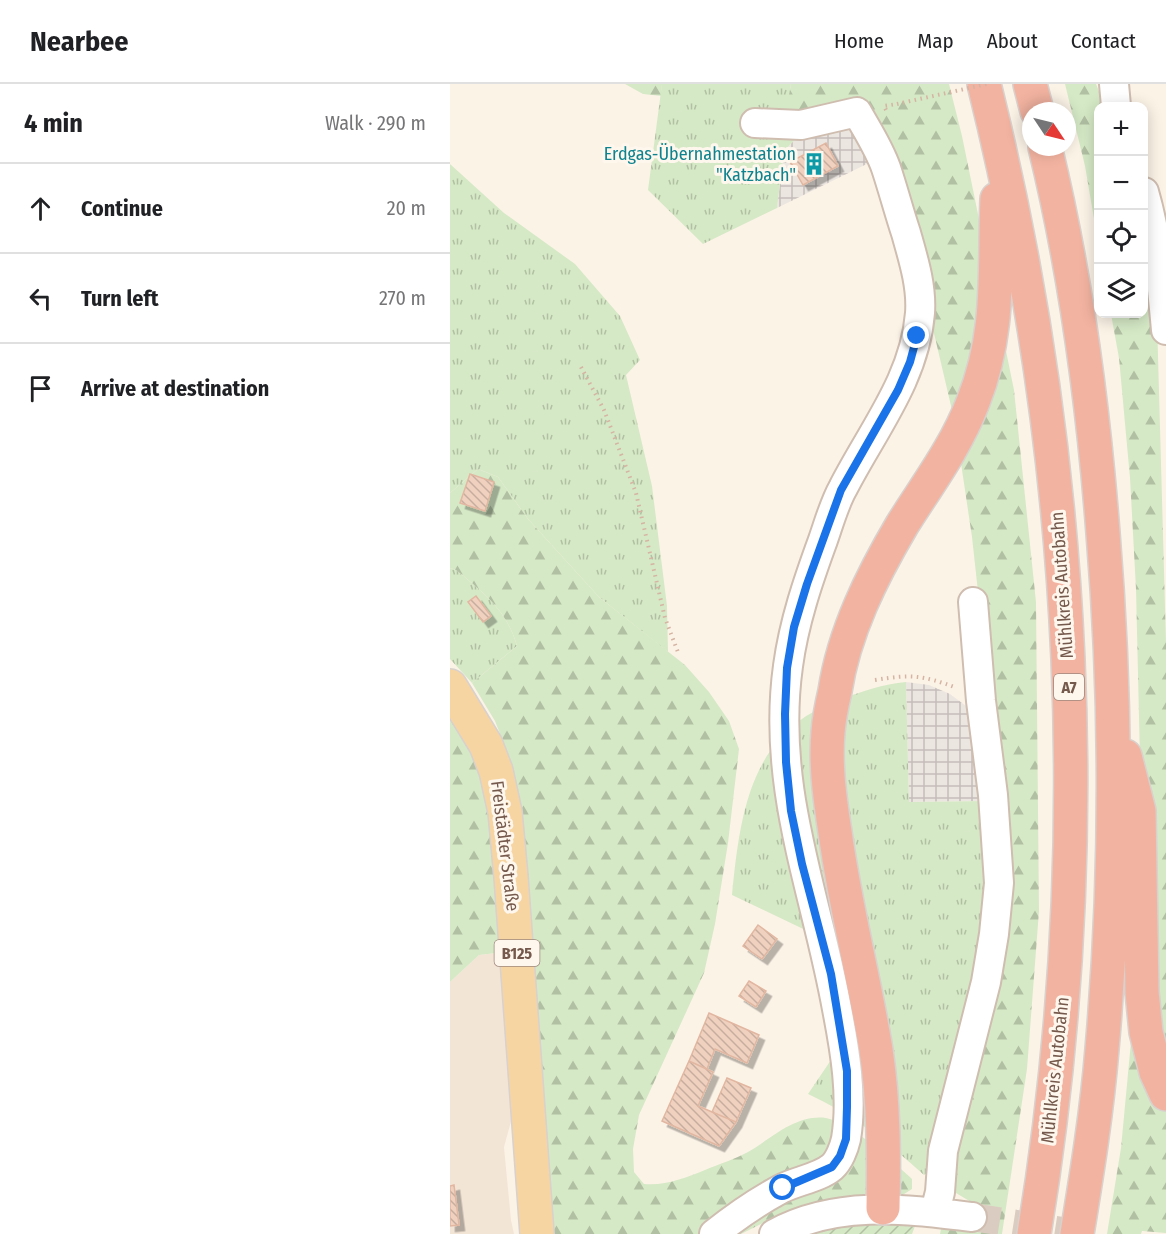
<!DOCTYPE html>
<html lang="en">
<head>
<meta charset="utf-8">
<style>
  body { margin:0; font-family:"Fira Sans Condensed",sans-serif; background:#f6f6f6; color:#202124 }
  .controls { position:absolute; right:18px; top:18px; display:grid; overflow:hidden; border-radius:12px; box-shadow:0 3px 15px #0003 }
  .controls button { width:54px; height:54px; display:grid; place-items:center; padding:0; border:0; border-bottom:2px solid #e0e0e0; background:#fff; color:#202124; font:30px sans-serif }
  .compass { position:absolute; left:572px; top:18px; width:54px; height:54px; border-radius:50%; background:#fff; box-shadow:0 3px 15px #0003; rotate:125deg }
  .stop { position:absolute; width:18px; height:18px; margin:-14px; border:4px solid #1a73e8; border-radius:50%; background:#fff }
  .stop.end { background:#1a73e8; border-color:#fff; box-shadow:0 2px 6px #0008 }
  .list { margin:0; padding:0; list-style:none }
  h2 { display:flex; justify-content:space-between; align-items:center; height:78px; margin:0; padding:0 24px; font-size:26px }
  h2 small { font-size:20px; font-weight:400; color:#757577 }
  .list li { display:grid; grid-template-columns:39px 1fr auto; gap:18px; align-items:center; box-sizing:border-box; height:90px; padding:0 24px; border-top:2px solid #e0e0e0 }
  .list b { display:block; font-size:22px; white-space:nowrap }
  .list em { font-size:20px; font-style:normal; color:#757577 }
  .icon { flex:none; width:33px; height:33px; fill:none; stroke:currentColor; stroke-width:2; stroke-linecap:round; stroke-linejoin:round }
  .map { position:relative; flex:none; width:716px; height:1150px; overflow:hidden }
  header { display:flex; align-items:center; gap:36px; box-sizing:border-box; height:84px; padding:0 30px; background:#fff; border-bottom:2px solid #e0e0e0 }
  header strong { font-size:28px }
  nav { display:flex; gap:33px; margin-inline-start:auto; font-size:21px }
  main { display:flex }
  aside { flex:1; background:#fff }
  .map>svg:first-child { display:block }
  .residential { fill:#f3e5d6 }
  .industrial { fill:url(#industrial-grid) }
  .grass { fill:url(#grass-tufts) }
  .forest { fill:url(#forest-firs) }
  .garden { fill:url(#garden-furrows) }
  .building { fill:url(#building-back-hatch); stroke:#e2b7a1; stroke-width:1.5; filter:url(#shadow) }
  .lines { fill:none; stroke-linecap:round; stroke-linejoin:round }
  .minor-tunnel { stroke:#daccc0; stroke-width:28; stroke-dasharray:28 14; stroke-linecap:butt }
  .minor-casing { stroke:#cfbdb0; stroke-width:32 }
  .major-casing { stroke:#d8d1cd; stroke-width:36 }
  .highway-casing { stroke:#d8d1cd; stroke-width:36 }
  .path { stroke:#d5b4a3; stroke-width:4; stroke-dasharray:1.5 4.5; stroke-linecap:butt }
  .minor { stroke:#fff; stroke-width:28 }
  .major { stroke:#f7d5a3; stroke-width:33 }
  .highway { stroke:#f3b3a1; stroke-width:33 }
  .path-bridge { stroke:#d5b4a3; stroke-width:4; stroke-dasharray:1.5 4.5; stroke-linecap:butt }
  .route { stroke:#1a73e8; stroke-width:8 }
  .labels { text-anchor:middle; stroke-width:6; stroke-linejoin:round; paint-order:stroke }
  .shield { fill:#fef7ed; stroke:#9e887c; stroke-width:1.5 }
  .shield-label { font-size:16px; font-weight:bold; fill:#75594c }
  .culture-label { font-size:18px; fill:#0d838f; stroke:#fef7ed; text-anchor:end }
  .street-label { font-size:18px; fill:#75594c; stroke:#fef7ed }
</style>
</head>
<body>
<header>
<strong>Nearbee</strong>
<nav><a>Home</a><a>Map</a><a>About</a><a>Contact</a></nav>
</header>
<main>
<aside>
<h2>4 min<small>Walk · 290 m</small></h2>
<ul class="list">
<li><svg class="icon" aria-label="ahead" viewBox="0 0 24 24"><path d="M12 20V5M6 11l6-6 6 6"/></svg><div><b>Continue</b></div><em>20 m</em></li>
<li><svg class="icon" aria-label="left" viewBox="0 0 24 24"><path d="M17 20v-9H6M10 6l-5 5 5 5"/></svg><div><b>Turn left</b></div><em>270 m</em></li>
<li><svg class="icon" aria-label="arrive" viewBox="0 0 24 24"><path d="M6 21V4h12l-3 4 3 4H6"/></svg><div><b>Arrive at destination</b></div></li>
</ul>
</aside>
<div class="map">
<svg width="716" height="1150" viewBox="0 0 716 1150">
  <defs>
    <pattern id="industrial-grid" width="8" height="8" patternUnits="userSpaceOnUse" patternTransform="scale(1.5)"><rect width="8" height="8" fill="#ece6e1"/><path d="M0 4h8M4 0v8" fill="none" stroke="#c4bdb9"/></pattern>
    <pattern id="grass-tufts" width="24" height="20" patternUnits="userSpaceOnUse" patternTransform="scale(1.5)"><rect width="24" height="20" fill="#d5e9c6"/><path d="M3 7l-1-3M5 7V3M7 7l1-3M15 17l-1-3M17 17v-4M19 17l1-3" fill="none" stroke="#b1c0a3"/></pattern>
    <pattern id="forest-firs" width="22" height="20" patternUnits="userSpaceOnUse" patternTransform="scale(1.5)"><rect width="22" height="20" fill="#d5e9c6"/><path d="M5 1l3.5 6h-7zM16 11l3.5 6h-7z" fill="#b1c0a3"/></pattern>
    <pattern id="garden-furrows" width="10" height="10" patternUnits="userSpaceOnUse" patternTransform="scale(1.5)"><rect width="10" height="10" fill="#d5e9c6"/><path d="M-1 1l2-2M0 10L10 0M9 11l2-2" fill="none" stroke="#b1c0a3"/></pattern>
    <pattern id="building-back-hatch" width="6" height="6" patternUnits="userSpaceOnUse" patternTransform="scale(1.5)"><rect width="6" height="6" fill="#f0d1c0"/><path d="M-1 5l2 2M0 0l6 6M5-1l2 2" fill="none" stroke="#c7ad9e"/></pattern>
    <filter id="shadow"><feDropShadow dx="5.5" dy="5.5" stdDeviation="0" flood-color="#0004"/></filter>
  </defs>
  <rect width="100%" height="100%" fill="#fcf3e7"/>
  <!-- residential -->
  <path class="residential" d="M55,868L65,1007L62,1034L54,1063L61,1136L64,1150H0V898L29,871Z"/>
  <!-- industrial -->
  <path class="industrial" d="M404,35L425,76L327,124L334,67L352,48Z
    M456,598L479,601L500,610L516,622L528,635L537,717L459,718Z"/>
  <!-- grass -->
  <path class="grass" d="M212,0H341L338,22L350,34L352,48L334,67L327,124L253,160L198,106Z
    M0,80L54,129L125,180L170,232L190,276L176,291L202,402L217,522L218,568L149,513L78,435L48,393L28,385L0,409Z
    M0,484L6,486C35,510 56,525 67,562L22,599L0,575Z
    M456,598L459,718L537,717L540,823L481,1086L474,1091C439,1059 402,1030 358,1010L381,976L370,853L282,811C289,742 297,663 365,627C373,622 382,620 390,616C412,607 433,600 456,598Z"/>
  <!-- forest -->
  <path class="forest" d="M175,0H212L211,12L193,10Z
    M341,0H499L512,52L564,306L586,518L589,827L577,985L552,1150H490L492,1140L526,1121L506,1109L494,1092L545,897L542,636L522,453L505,339L465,168L410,18L350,34L337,22Z
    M615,0H646L655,22H648V158L635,82Z
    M694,131L706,200L716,558V1149L692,1147L691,1150H657L671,1064L687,894L691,718L686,505L680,394L669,274L661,230H694Z
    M28,385L48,393L78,435L149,513L235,581L259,608L279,637L289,665L278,759L265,840L254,889L189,1031L183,1065L184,1088L194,1100C215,1102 235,1094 255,1086C269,1080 285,1075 298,1068C322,1054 346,1030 376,1034C400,1038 444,1078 462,1095V1105L451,1112L364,1120L313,1139L291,1150H104L72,730L60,675L45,637L22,599L67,562C56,525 35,510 6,486L0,484V409Z
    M0,620L9,632L38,710L55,868L29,871L0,898Z"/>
  <!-- garden -->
  <path class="garden" d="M467,1137L462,1150H349L389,1140Z"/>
  <!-- building -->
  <path class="building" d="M376,59L388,82L353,101L340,78Z
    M20,390L44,398L35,427L10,419Z
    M26,512L41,532L33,538L18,518Z
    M308,841L327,855L312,875L293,862Z
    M299,897L316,907L306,923L289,912Z
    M259,929L309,951L297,979L265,965L257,985L239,977Z
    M239,977L263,988L248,1022L286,1038L269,1062L212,1037Z
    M277,994L301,1004L286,1038L262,1028Z
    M4,1101L9,1141L0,1142V1102Z"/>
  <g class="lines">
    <!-- minor-tunnel -->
    <path class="minor-tunnel" d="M522,1133L632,1150"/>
    <!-- minor casing -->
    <g class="minor-casing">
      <path id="minor" d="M664,0L666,22
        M694,108C707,153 712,200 716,246
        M485,1128L490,1108L493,1067L536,898L544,850L549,799L543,711L531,617L523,518
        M264,1150C285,1133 307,1118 331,1105C346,1097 369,1094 382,1083C389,1077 394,1064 396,1055C403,1013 395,966 387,925C366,808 321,704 338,582C344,538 358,497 373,456C379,439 384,420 393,404C422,347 465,295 470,229C472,202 463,174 456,149C449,128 443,105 436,84C429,64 417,46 407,28L351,41L305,39
        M324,1150C386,1116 455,1125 522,1133"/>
    </g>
    <!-- major casing -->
    <g class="major-casing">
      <path id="major" d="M0,602L36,661L46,687L55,728L61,793L87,1150"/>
    </g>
    <!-- highway casing -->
    <g class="highway-casing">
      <path id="highway" d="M534,0C628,377 647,767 584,1150
        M580,0L587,27
        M595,63C626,190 643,319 653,449C667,620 667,793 652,965C647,1027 637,1089 627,1150
        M675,672L689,727L692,908L696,948L706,988L716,1010
        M433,1124C434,1072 434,1019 426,966C414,893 395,822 385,748C380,716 375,681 378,648C379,635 382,620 385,607C394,548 422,492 452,441C477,401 506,363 523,318C551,248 544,187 547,115"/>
    </g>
    <!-- path -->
    <path class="path" d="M436,26L434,22L447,20
      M131,283L154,326L186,409L215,534L229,571
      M425,596C461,590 472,591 507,604"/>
    <!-- minor -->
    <use href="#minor" class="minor"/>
    <!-- major -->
    <use href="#major" class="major"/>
    <!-- highway -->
    <use href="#highway" class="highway"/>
    <!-- path-bridge -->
    <path class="path-bridge" d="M447,20L537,0"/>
  </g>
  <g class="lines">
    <!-- route -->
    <path class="route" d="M333,1104L382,1083L390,1072L396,1055L397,1023V987L381,890L352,780L341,727L336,678L335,630L337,584L344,543L357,500L391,406L448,306L460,278L467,252"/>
  </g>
  <!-- icons -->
  <defs>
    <g id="building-bare" transform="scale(1.8)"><path d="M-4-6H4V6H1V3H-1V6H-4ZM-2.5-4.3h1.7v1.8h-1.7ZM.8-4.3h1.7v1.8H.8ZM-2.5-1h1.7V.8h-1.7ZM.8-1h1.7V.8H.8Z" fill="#0f9aa8" stroke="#fef7ed" stroke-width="2.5" paint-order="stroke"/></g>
  </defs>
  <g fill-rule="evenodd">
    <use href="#building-bare" x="364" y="80"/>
  </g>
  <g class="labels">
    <!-- shield labels -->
    <g class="shield">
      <rect x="604" y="590" width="30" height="26" rx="4.5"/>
      <rect x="44.5" y="856" width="45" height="26" rx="4.5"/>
    </g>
    <g class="shield-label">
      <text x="619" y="609">A7</text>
      <text x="67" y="875">B125</text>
    </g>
    <!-- culture labels -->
    <g class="culture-label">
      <text x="346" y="76">Erdgas-Übernahmestation<tspan x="346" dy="21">"Katzbach"</tspan></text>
    </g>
    <!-- street labels -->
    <g class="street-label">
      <text transform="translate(612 501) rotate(-94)" y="6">Mühlkreis Autobahn</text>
      <text transform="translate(55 762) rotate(83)" y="6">Freistädter Straße</text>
      <text transform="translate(605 986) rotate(-84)" y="6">Mühlkreis Autobahn</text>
    </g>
  </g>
</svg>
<div class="controls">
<button>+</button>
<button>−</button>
<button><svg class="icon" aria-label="locate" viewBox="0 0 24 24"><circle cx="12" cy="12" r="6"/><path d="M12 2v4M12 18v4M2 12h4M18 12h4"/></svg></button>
<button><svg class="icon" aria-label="layers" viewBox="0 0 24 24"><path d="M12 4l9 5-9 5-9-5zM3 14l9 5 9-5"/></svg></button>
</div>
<svg class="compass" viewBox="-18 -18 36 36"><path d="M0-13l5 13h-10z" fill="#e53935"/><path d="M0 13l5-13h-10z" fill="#757577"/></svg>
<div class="stop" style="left:333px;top:1104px"></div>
<div class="stop end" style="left:467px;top:252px"></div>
</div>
</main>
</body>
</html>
